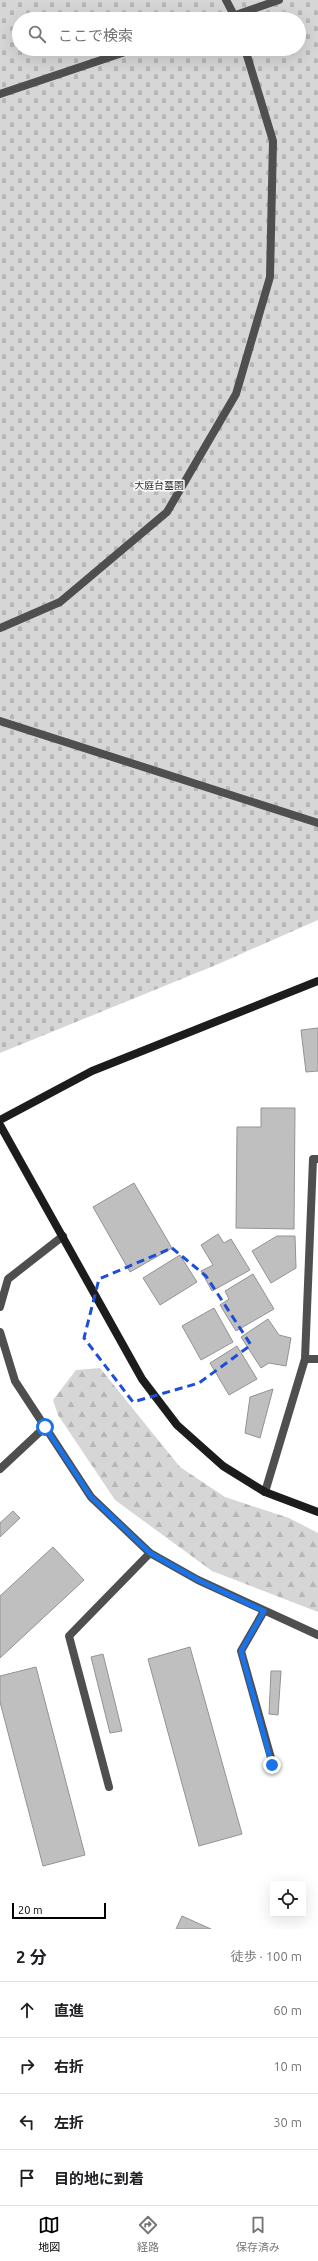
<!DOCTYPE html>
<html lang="ja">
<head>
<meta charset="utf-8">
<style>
  body { margin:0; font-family:Ubuntu,"Noto Sans JP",sans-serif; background:#f6f6f6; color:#202124 }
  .controls { position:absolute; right:12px; bottom:12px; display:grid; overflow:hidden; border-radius:4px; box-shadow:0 4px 16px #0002 }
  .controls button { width:36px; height:36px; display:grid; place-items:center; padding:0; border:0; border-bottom:1px solid #e0e0e0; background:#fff; color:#202124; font:20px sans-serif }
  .scale { position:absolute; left:12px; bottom:10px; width:94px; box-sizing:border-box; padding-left:4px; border:2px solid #000; border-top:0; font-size:11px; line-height:14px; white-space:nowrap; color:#000; -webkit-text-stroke:3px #fff; paint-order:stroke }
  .stop { position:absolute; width:12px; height:12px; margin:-9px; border:3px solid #1a73e8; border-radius:50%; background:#fff }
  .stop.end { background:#1a73e8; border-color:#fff; box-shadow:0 1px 4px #0008 }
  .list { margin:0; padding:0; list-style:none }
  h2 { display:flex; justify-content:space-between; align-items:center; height:52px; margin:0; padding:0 16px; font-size:17px }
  h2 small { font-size:13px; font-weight:400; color:#757577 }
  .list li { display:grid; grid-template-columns:26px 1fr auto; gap:12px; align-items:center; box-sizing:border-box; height:56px; padding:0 16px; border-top:1px solid #e0e0e0 }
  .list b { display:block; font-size:15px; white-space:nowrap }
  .list em { font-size:13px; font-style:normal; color:#757577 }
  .icon { flex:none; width:22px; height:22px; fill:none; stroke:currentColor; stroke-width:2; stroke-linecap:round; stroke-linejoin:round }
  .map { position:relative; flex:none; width:318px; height:1929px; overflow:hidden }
  .search { position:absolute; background:#fff; box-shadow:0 4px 16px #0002; left:12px; right:12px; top:12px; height:44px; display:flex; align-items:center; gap:10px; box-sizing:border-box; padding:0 14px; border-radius:22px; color:#757577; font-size:15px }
  .sheet { height:276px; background:#fff }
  nav { display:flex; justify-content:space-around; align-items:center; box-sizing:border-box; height:56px; border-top:1px solid #e0e0e0; background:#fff; font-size:11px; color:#757577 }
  nav a { display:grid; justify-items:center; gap:2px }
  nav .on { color:#000 }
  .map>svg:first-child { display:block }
  .forest { fill:url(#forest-firs) }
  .cemetery { fill:url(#cemetery-stones); fill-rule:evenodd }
  .building { fill:#bfbfbf; stroke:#939393 }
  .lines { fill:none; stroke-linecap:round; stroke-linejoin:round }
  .lane { stroke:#4f4f4f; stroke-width:8 }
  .street { stroke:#4f4f4f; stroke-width:8 }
  .secondary { stroke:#1c1c1c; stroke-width:8 }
  .route { stroke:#1a73e8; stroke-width:5 }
  .marked { fill:none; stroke:#1d4ed8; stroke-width:3; stroke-dasharray:8 5; stroke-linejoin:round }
  .labels { text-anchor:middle; stroke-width:3; stroke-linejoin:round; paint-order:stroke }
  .park-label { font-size:10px; fill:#2d2d2d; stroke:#fff }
</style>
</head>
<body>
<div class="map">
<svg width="318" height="1929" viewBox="0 0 318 1929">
  <defs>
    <pattern id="forest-firs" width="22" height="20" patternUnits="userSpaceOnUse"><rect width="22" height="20" fill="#d6d6d6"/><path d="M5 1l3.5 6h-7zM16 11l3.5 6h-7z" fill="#b6b6b6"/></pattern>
    <pattern id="cemetery-stones" width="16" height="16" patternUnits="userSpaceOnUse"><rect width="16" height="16" fill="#d6d6d6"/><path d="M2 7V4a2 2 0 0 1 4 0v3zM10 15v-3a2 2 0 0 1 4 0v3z" fill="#b6b6b6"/></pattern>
  </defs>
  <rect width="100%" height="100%" fill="#fff"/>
  <!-- forest -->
  <path class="forest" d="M100,1368L180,1467L225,1497L289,1518L318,1533V1612L212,1571L115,1500L58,1415L53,1400L76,1370Z"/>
  <!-- cemetery -->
  <path class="cemetery" d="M0,0H318V920L216,965L0,1053ZM19,19H299V49H19Z"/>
  <!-- building -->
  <path class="building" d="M318,1028V1071L306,1072L301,1030Z
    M261,1108H295L294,1229L236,1228L237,1127H261Z
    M134,1183L172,1248L130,1272L93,1207Z
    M218,1234L224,1243L231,1239L250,1270L212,1291L201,1271L213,1265L201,1245Z
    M277,1236H295L296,1268L271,1283L252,1251Z
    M180,1255L197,1282L160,1305L143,1278Z
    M253,1274L274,1309L236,1331L220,1305L229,1299L225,1291Z
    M214,1308L233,1342L201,1360L182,1326Z
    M268,1319L279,1335L291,1338L286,1366L269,1363L261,1368L241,1337Z
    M237,1346L257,1379L229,1395L210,1363Z
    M273,1389L260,1438L245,1433L250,1397Z
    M13,1511L20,1518L0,1537V1523Z
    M53,1547L84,1580L0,1658V1596Z
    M190,1647L242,1834L199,1846L148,1659Z
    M103,1654L122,1731L110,1733L91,1657Z
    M36,1667L85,1855L43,1866L0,1702V1676Z
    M271,1671H281L278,1715L269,1714Z
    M182,1916L211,1929H176Z"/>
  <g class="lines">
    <!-- lane -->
    <path class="lane" d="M226,0L236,19
      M224,19L279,0
      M0,94L134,49
      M0,628L60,602L167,512L236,394L270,277L273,141L245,49
      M0,721L318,823
      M0,1469L45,1427
      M264,1611L241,1651L273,1765
      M109,1787L69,1636L150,1553"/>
    <!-- street -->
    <path class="street" d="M0,1307L8,1279L63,1236
      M0,1332L15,1381L91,1497L150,1553L198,1580L318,1635
      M305,1359H318
      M265,1492L305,1359L313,1159H318"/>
    <!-- secondary -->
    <path class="secondary" d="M0,1120L92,1071L318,981
      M0,1125L142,1379L177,1425L223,1466L265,1492L318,1512"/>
  </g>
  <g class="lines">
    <!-- route -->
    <path class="route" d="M45,1427L91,1497L150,1553L198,1580L264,1611L241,1651L272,1765"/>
  </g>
  <!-- marked area -->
  <path class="marked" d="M172,1248L206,1276L251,1345L199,1383L133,1402L84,1338L99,1279Z"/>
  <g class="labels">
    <!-- park labels -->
    <g class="park-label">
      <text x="159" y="489">大庭台墓園</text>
    </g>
  </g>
</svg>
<div class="controls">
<button><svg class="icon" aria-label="locate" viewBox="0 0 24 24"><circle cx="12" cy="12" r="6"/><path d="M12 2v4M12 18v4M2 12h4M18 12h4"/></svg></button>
</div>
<div class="scale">20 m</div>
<div class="stop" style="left:45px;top:1427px"></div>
<div class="stop end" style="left:272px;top:1765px"></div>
<div class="search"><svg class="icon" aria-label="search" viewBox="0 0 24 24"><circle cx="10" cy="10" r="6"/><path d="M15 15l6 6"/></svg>ここで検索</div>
</div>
<section class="sheet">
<h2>2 分<small>徒歩 · 100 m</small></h2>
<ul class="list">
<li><svg class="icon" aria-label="ahead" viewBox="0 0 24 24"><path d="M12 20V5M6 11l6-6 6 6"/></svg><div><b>直進</b></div><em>60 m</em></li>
<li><svg class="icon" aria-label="right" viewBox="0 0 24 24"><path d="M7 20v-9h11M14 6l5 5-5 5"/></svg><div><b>右折</b></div><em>10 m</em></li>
<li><svg class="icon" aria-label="left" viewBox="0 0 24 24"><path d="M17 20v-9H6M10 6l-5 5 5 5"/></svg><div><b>左折</b></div><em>30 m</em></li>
<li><svg class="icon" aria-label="arrive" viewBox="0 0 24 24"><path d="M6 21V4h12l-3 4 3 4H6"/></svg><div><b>目的地に到着</b></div></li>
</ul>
</section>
<nav>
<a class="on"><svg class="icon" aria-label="map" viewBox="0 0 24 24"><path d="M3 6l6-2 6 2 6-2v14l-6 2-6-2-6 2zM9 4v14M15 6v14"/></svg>地図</a>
<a><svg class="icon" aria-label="directions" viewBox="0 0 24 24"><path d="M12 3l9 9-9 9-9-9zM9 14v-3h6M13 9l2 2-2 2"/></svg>経路</a>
<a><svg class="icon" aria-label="saved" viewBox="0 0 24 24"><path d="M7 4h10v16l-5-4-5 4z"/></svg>保存済み</a>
</nav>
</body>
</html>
